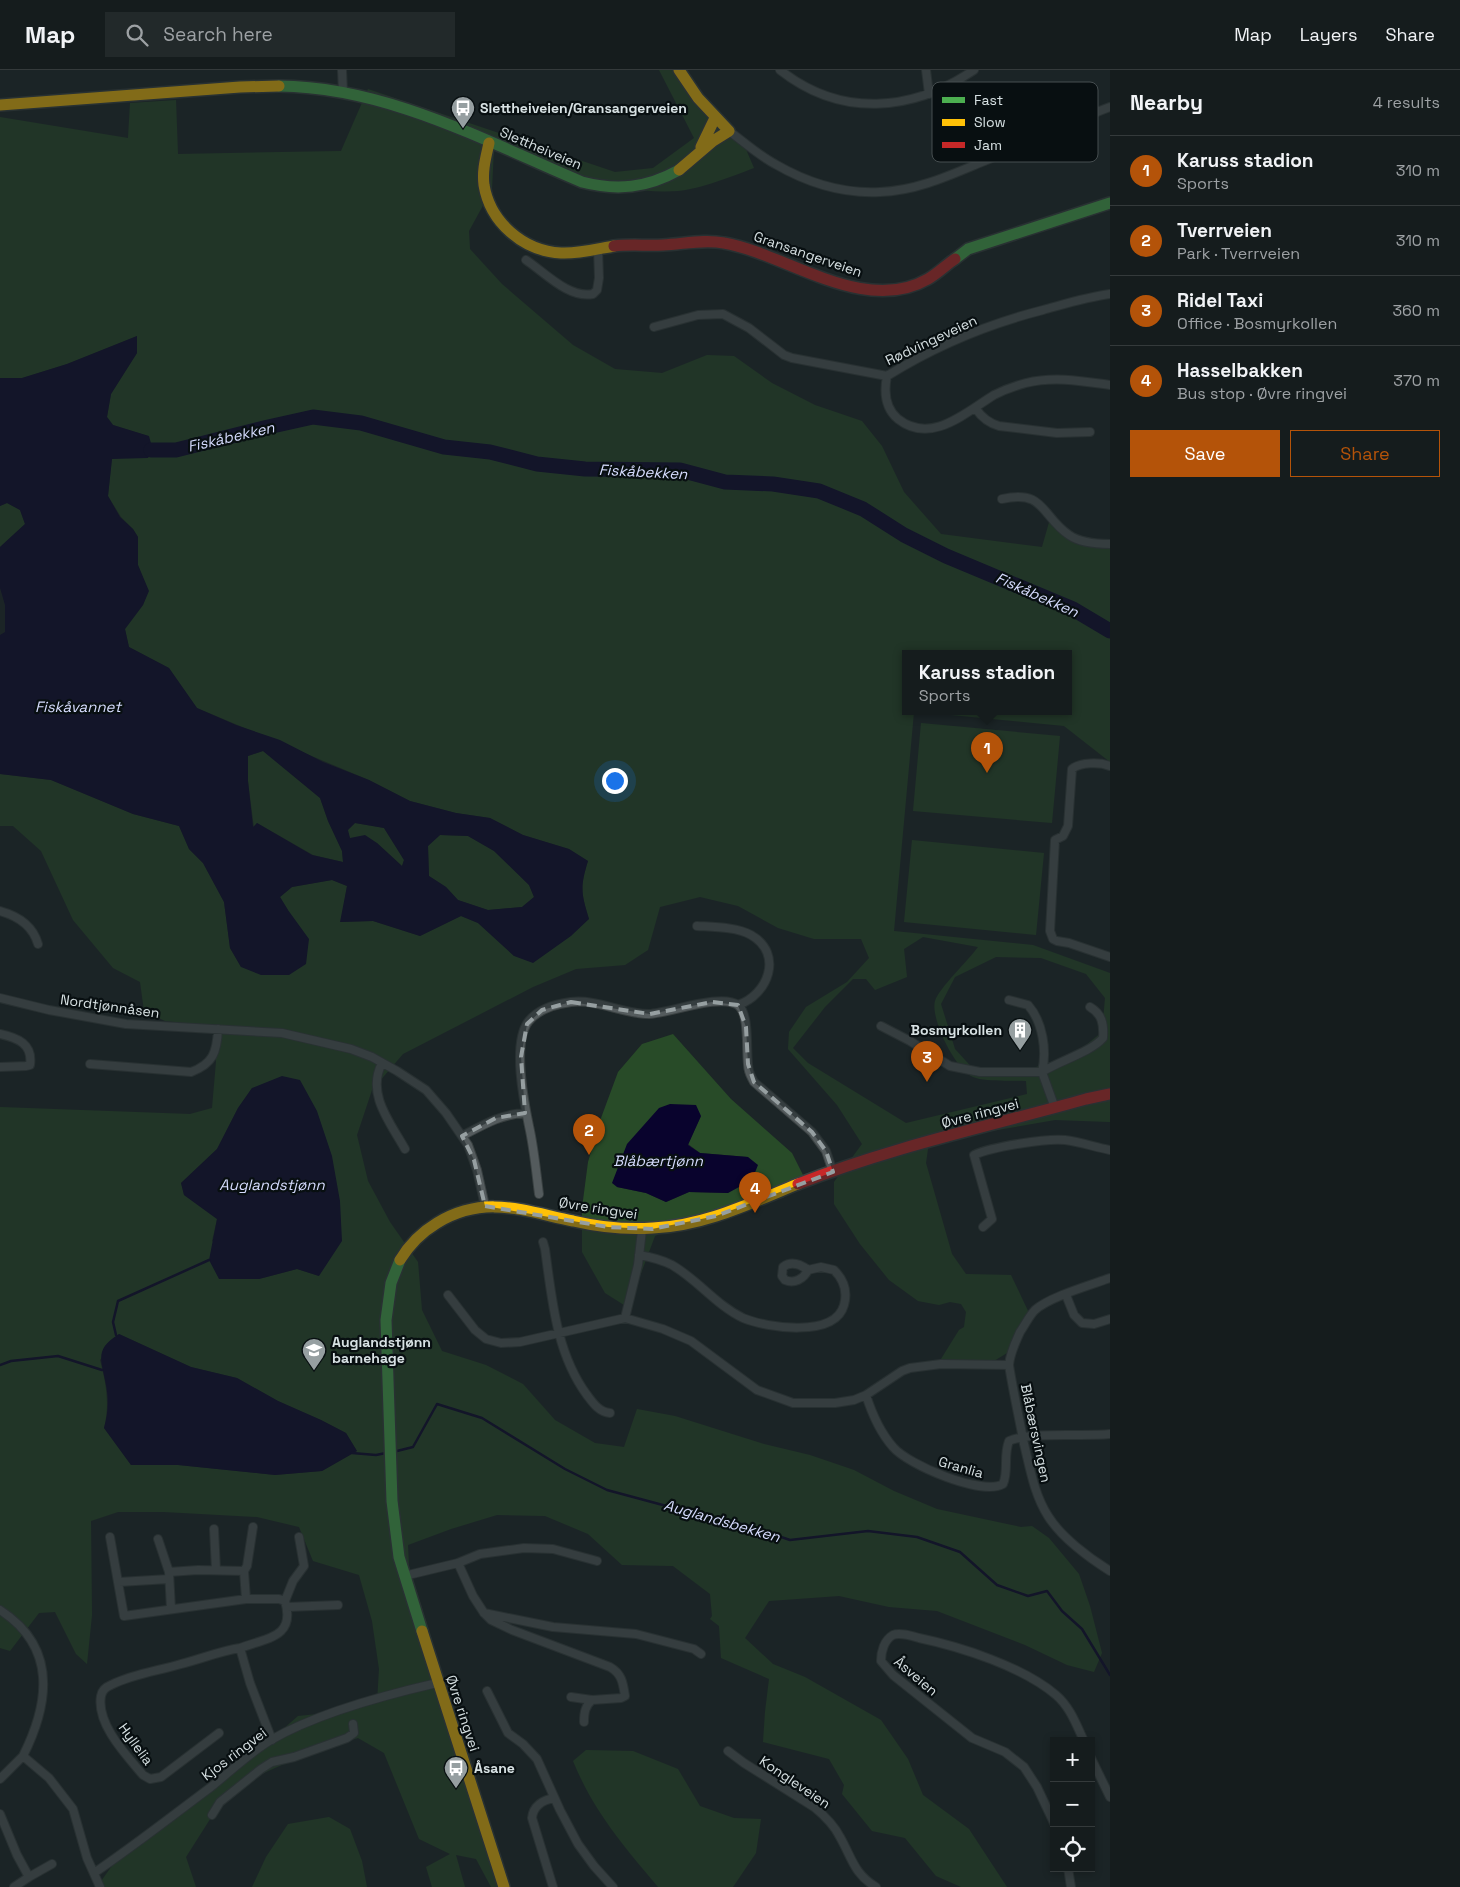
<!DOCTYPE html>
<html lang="en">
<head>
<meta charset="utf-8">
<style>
  body { margin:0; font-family:"Space Grotesk",sans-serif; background:#22292a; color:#f1f3f6 }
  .controls { position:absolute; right:15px; bottom:15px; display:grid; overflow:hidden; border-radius:0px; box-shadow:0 2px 8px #0003 }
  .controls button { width:45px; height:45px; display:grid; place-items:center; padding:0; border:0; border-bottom:1px solid #343a3b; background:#151c1d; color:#f1f3f6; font:25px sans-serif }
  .you { position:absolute; left:614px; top:710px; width:18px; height:18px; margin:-12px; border:4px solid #fff; border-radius:50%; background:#1a73e8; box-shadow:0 0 0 8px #1a73e833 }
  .badge { display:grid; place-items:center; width:32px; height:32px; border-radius:50%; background:#b45309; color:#fff; font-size:16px; font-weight:700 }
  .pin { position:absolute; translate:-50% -41px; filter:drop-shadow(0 1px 2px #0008) }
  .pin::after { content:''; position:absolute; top:26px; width:18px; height:15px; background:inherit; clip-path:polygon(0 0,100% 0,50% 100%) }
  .popup { position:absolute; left:902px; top:580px; width:170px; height:65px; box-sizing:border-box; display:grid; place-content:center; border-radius:0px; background:#151c1d; filter:drop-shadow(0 1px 4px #0005); font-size:16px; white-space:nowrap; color:#9da1a4 }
  .popup b { font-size:19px; color:#f1f3f6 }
  .popup::after { content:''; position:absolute; left:50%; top:100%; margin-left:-10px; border:10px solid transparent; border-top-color:#151c1d }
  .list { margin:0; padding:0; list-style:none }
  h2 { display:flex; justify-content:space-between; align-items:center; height:65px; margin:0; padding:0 20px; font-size:21px }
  h2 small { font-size:16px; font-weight:400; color:#9da1a4 }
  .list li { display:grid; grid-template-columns:32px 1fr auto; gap:15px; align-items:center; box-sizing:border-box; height:70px; padding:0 20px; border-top:1px solid #343a3b }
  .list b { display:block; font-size:19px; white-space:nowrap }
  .list p { margin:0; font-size:16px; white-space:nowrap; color:#9da1a4 }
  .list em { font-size:16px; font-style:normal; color:#9da1a4 }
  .actions { display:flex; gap:10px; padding:15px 20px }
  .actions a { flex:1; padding:11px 0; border:1px solid #b45309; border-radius:0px; text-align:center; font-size:18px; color:#b45309 }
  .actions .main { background:#b45309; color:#fff }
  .icon { flex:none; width:28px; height:28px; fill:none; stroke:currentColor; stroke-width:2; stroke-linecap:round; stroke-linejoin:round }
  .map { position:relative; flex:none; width:1110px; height:1817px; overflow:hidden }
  header { display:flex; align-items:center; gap:30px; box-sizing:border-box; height:70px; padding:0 25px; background:#151c1d; border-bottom:1px solid #343a3b }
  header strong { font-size:24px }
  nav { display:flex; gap:28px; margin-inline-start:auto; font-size:18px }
  .search { width:350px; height:45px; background:#22292a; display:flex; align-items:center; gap:12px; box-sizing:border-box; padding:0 18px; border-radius:0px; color:#9da1a4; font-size:19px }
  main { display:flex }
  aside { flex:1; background:#151c1d }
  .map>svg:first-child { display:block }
  .green { fill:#284b28; fill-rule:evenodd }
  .water { fill:#09032d; fill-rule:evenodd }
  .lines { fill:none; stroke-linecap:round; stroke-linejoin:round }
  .stream { stroke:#09032d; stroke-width:2.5 }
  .river { stroke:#09032d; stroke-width:15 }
  .street-casing { stroke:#394041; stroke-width:10 }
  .fast-casing { stroke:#394041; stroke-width:14 }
  .slow-casing { stroke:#394041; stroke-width:14 }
  .jam-casing { stroke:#394041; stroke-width:14 }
  .street { stroke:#545b5d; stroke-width:8 }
  .fast { stroke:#4caf50; stroke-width:11 }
  .slow { stroke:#ffc107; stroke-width:11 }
  .jam { stroke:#c62828; stroke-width:11 }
  .marked { fill:none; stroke:#969fa1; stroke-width:4; stroke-dasharray:10 6; stroke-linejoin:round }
  .labels { text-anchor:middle; stroke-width:4.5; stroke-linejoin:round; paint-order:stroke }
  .poi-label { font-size:14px; font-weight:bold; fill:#d7e1e3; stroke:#080f11; text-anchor:start }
  .street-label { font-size:14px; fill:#d7e1e3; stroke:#080f11 }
  .water-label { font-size:15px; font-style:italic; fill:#d5dbfd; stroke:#080f11 }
  .key { fill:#080f11; stroke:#464e50; stroke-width:1 }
  .key-label { font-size:14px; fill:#d7e1e3 }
</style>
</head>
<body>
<header>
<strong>Map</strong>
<div class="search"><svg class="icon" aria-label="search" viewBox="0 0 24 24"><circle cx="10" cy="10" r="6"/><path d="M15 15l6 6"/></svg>Search here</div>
<nav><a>Map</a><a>Layers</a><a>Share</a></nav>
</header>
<main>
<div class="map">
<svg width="1110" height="1817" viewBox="0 0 1110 1817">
  <rect width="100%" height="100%" fill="#1c2527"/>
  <!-- green -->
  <path class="green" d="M659,0H676L745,77L754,98C733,106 700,119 678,121C614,125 553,99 494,78L492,119L469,161L470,179L502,214L573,275L615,299L662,303L707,285L734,286L772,313L815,335L862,351L882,376L904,422L941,464L1042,477L1050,449L1092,475L1110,473V692L1064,656L920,642H1068V584H906V642H914L894,861L1033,875L1110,903V1052L1055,1050L929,1072L926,1093L952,1184L966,1204L1011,1205L1030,1245L1012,1280L984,1297H936L959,1260L964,1257L966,1242L961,1234L950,1232L939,1235L918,1231L889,1210L860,1174L834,1134V1112L862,1074L837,1035L788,979L789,962L806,937L847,912L869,888L861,869H814L778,858L738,836L700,827L660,837L648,880L625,895L576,899L533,917L403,984L372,1020L357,1065L368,1111L390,1152L418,1192L422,1240L442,1281L486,1295L523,1314L555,1350L595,1373L624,1377L637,1339L675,1346L764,1374L810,1385L854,1400L894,1421L937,1439L1021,1457L1032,1456L1049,1468L1079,1504L1090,1536L1102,1583L1094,1602L1067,1595L1025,1575L937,1541L889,1537L839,1526L769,1531L745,1568L773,1594L805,1607L881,1650L908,1689L923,1725L969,1759L1007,1817H961L936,1806L905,1768L872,1761L842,1724L844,1715L829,1689L763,1672L765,1642L769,1609L721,1588L719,1556L710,1549L712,1546L710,1524L673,1496L622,1495L588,1464L545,1446L497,1445L451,1459L408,1475L409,1496L437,1586L503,1817H491L476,1789L456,1785L465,1817H432L426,1797L450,1784L419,1769L384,1683L358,1668L311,1682L266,1702L226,1724L186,1787L196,1817H102L99,1814L114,1793L227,1708L298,1646L347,1641L377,1633L379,1599L372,1551L359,1505L313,1491L299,1457L257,1447L164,1442H118L91,1451L92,1545L87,1594L76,1584L55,1542L39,1543L10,1581L0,1578V1037L190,1044L212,1038L216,992L213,956L165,951L144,941L140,912L113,898L73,850L41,781L13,756H0V704L51,710L133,744L179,756L189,779L203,793L224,832L230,878L241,897L288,840L280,827L292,817L332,810L347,816L341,852L373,851L420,866L461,846L478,853L514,886L589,849C581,823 580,817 588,791L569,779L523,765L490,748L456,743L410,731L369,710L197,638L169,598L129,577L125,559L143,535L148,521L138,495V467L133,459L121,447L108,426L112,388H148L152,377L148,366L113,355L107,347L111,324L137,283V266L67,294L22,308H0V47L128,68L130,33L176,30L178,84L341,81L368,19L615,102L653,98L694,68ZM923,867L978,877C969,890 939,918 935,931C930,949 957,1004 976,1008C990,1012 1011,1010 1026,1011L1027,1024L906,1053L808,993L793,978L825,937L853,909H866L875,920L907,907L904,879ZM996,887L1041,888L1086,904L1105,928L1102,962L1075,984L1027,1000L976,1002L955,979L941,934L955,907ZM252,1018L319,1206L297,1199L259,1209L212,1171L217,1149L184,1125L181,1113L217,1079L238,1038ZM119,1264L191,1297L237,1308L278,1331L321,1350L346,1363L357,1381L322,1401L275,1405L178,1395H131L104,1358C110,1334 106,1313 100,1290Z
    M7,433L20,440L25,454L0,477V436Z
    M921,653L1060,666L1052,753L913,741Z
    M263,681L320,728L328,751L342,781L343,792L313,785L257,753L254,758L248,711V686Z
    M355,753L384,758L404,790L402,796L377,773L350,769L347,760Z
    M440,765L468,766L494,781L529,815L534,827L522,837L488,840L458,830L446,817L429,806L428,776Z
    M912,770L1044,783L1036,865L904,852Z
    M673,964L731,1029L792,1083L805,1109L783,1128L739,1141L693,1150L655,1166L640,1206L624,1235L605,1223L582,1182V1138L588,1092L601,1048L618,1002L642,974ZM701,1046L688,1074L700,1083L748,1087L728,1123L689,1122L666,1132L646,1123L617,1117Z
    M586,1680L633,1681L678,1699L700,1736L734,1748L761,1749L756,1783L733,1817H658C623,1775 594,1742 573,1691Z
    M329,1747L350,1759L362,1791L367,1817H252L266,1787L288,1754Z"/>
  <!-- water -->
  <path class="water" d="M137,266V283L111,324L107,347L113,355L149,366L152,377L148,388L112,389L108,426L120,447L133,459L138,467V495L149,521L143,535L125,559L129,577L169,598L197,638L236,655L280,670L323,692L369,710L410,731L456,743L490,748L523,765L569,779L588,791C580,817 581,823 589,849L571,866L533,893L514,886L478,853L461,846L420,866L373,851L340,852L347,816L332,810L292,817L280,827L288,840L309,869L306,894L289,905H261L241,897L230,878L224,832L203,793L189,779L179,756L133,744L51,710L0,704V565L5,562V535L0,518V477L25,454L20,440L7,433L0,436V308H22L67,294ZM263,681L320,728L328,751L342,781L343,792L312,785L257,753L253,757L248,711V686ZM355,753L384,758L404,790L402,796L377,773L365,765L350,768L348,760ZM440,765L468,766L494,781L529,815L534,827L522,837L488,840L458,830L446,817L429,806L428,776Z
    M282,1006L300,1010L317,1041L332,1086L340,1131L342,1171L319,1206L297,1199L259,1209H219L209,1190L217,1149L184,1125L181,1113L217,1079L238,1038L252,1018Z
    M670,1034L696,1035L701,1046L688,1075L700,1083L748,1087L758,1095L752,1110L728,1123L689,1122L666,1132L646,1123L617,1117L612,1113L627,1074L659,1038Z
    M119,1264L191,1297L237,1308L278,1331L321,1350L346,1363L357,1381L322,1401L275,1405L178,1395H131L104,1358C108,1344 109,1330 106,1315C102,1291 93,1280 119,1264Z"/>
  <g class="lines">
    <!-- stream -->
    <path class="stream" d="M116,1265L113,1252L118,1231L209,1190
      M0,1295L11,1291L58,1286L102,1300
      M393,1382L413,1377L437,1334L482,1348L565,1399L607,1420L700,1445L746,1455L790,1470L868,1461L917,1467L960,1482L997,1515L1028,1526L1047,1521L1062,1541L1082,1559L1110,1605
      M352,1383L376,1385L386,1383"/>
    <!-- river -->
    <path class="river" d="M151,380H176L268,357L313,347L361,353L444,377L490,382L537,394L585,399L680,400L725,412L773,414L819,421L863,439L904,465L946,486L1073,539L1110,561"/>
    <!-- street casing -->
    <g class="street-casing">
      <path id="street" d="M342,0L343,22
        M780,0C841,48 912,42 974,0
        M926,0L929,24
        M729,61C744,72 758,85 775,94C806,112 843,124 880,122C914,121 946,107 977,94C1022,76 1065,54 1110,37
        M526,190C544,202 569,229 593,224L597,220L599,208L598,179
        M654,257L698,245L723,244L749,258L784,285L792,288L887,306C935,276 988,254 1043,240C1065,234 1087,227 1110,224
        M887,306C884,321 885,338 898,349C931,375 965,343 994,325C1004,320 1015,316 1026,313C1054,306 1082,311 1110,315
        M976,339C982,348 989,353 999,356L1057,363L1090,362
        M1002,429C1045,419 1041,446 1069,465C1079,472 1097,474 1110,474
        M1110,696C1100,692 1080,692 1072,699L1068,756L1063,766L1055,770L1050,861L1053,869L1057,871L1069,873L1110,887
        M0,841C18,846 33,856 38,874
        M697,856C714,857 737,857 751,865C784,884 768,925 738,935
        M0,928L49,940L126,954L282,963L351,979L372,987L397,1001L426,1020L446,1043L468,1075L477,1100L485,1136
        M1009,930L1028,935C1043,952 1047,981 1042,1002
        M881,956L910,971L950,996L980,1002H1042L1055,1038
        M0,964C18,968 33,974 30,995L26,996L0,997
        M382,993C366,1024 390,1052 405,1079
        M90,994L191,1002C213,994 217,982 218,959
        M1042,1002C1059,991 1091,982 1103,968C1104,954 1102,944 1090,937
        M462,1066C483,1055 501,1044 525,1043
        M539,1124C536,1101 534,1078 529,1056C524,1032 512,974 528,952C538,939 555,934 571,932C598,929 622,944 649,944C670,943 721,923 738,935C751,945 745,987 749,1001C750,1005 752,1008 754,1012L812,1062L826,1081L833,1102
        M983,1157L992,1149L974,1085C991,1077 1047,1068 1065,1070C1080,1072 1095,1077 1110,1080
        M543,1172L545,1179C552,1229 556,1283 587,1325C593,1333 599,1342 610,1343
        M639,1185C651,1187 662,1190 672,1195C698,1210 716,1235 743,1248C767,1258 835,1268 844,1235C848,1221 844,1210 834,1200L821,1197L808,1200C804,1209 794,1214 785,1210L782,1206L783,1197C791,1191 800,1194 808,1200
        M1110,1208C1091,1215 1049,1227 1035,1240C1029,1246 1025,1255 1020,1262C1015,1273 1010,1283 1009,1295C1013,1321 1019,1347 1024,1374C1030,1398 1034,1424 1048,1446C1061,1467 1089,1488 1110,1501
        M448,1225L475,1260L486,1269L501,1273L520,1272L625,1248L663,1259L691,1271L757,1320L793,1333H835L854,1330L866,1325L902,1301L910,1298L941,1294L1009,1295
        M1066,1225L1074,1245L1082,1253L1094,1254L1110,1249
        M625,1248L638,1195L642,1160
        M866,1325C872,1344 879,1361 893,1377C908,1395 982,1426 1003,1414C1009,1400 1003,1386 1009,1371C1033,1361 1082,1367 1110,1364
        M214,1459L216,1500
        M110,1467L124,1546L246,1529H279L285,1531C296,1568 266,1568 240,1578
        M158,1469L169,1502
        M458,1493L473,1526L484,1543L491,1550L512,1560L610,1597C622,1604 623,1613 625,1626L621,1628L592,1630L571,1627
        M244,1501L247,1496L253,1457
        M404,1506L458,1493L480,1484L524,1478L553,1479L597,1491
        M119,1512L169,1509
        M285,1531L293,1511L304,1496L299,1467
        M287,1537L338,1535
        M171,1539L169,1502L198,1500L244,1501L246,1529
        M0,1540C57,1577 50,1632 23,1686L49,1708L73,1739L87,1788L100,1817
        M484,1543L553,1557L636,1564L694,1579L701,1584
        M487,1621L508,1663L523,1674L537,1689L560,1740L578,1774L594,1796L613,1817
        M584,1652C584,1643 585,1636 592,1630
        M219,1663L161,1707L150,1709L143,1705C127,1686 96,1654 101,1626C102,1620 106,1617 111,1615C133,1604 158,1601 181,1594C201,1589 220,1581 240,1578L250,1613L272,1670
        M728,1681L744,1693L814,1737C825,1746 834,1755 840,1767C852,1788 854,1804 876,1817
        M1091,1688L1110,1727
        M0,1709L23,1686
        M0,1744L17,1785L29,1807L52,1794
        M212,1745L220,1732L261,1699L272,1692L294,1687L347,1668L354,1663L353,1654
        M1054,1753L1037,1717L1024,1697L1005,1682L972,1668L893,1605L881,1591C881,1582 884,1570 893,1565C900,1562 912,1566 919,1568C962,1577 1023,1597 1056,1625C1070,1637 1076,1654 1084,1671
        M1068,1798L1071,1817
        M94,1803C134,1776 172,1746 211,1717C231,1701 249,1683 271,1670C317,1643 385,1625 437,1613
        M14,1817L29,1807
        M553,1817L532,1748C533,1736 543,1730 554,1728"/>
    </g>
    <!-- fast casing -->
    <g class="fast-casing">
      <path id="fast" d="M279,16C387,17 485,71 582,112C617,121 647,118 679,100
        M955,189L968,179L1110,133
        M400,1190L391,1213L386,1250L392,1431L399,1487L422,1561"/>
    </g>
    <!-- slow casing -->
    <g class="slow-casing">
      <path id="slow" d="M0,35L240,17L279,16
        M489,73C486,87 482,100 484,115C490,152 523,181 561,183C578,184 597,179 614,176
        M701,77L715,48
        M679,100L713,71L729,61L698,28L679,0
        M400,1190C409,1175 422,1162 437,1153C485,1124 524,1141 573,1151C599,1157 626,1160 653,1158C704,1156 751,1133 798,1114
        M422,1561L504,1817"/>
    </g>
    <!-- jam casing -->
    <g class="jam-casing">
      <path id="jam" d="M614,176C631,174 647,176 663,175C684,174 704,169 724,173C787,184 864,246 928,209C937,204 946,195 955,189
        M798,1114C891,1077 990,1056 1086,1029L1110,1024"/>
    </g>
    <!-- street -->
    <use href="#street" class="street"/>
    <!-- fast -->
    <use href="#fast" class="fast"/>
    <!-- slow -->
    <use href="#slow" class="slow"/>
    <!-- jam -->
    <use href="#jam" class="jam"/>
  </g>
  <!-- marked area -->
  <path d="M0 0H1110V1817H0ZM571,932L650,944L712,932L738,935L746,957L748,994L754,1012L812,1062L826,1081L833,1102L716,1146L652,1159L608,1157L485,1136L474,1090L462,1066L496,1048L525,1043L521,987L527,954L542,940Z" fill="#1c2527" fill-opacity=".55" fill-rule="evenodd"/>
  <path class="marked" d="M571,932L650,944L712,932L738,935L746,957L748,994L754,1012L812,1062L826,1081L833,1102L716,1146L652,1159L608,1157L485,1136L474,1090L462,1066L496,1048L525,1043L521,987L527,954L542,940Z"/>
  <!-- icons -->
  <defs>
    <g id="bus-pin" transform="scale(1.25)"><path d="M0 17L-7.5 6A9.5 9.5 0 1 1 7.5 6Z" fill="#969fa1" stroke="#080f11"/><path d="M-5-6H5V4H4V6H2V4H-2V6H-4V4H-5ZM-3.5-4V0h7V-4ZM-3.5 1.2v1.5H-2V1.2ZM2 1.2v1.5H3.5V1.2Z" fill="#fff"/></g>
    <g id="building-pin" transform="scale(1.25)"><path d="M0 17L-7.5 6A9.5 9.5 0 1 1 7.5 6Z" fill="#969fa1" stroke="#080f11"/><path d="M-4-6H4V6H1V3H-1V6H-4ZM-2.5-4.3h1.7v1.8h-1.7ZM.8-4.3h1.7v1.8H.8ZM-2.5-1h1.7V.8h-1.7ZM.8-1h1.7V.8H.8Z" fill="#fff"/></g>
    <g id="school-pin" transform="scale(1.25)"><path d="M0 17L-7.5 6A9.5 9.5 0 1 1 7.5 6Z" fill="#969fa1" stroke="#080f11"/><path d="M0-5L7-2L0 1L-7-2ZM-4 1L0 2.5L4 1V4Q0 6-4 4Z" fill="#fff"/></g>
  </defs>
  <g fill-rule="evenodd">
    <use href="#bus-pin" x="463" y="38"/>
    <use href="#building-pin" x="1020" y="960"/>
    <use href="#school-pin" x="314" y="1280"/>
    <use href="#bus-pin" x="456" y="1698"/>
  </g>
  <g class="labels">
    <!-- poi labels -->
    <g class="poi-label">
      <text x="480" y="43">Slettheiveien/Gransangerveien</text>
      <text x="1002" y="965" text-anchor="end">Bosmyrkollen</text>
      <text x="332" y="1277">Auglandstjønn<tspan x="332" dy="16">barnehage</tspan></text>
      <text x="474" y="1703">Åsane</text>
    </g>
    <!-- street labels -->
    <g class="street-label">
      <text transform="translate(541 78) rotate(23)" y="5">Slettheiveien</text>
      <text transform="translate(808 184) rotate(19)" y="5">Gransangerveien</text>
      <text transform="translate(931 270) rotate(-25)" y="5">Rødvingeveien</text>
      <text transform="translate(110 936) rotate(8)" y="5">Nordtjønnåsen</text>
      <text transform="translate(980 1043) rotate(-15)" y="5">Øvre ringvei</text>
      <text transform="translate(598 1138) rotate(9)" y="5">Øvre ringvei</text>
      <text transform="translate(1036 1363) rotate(78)" y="5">Blåbærsvingen</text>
      <text transform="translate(961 1397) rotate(16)" y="5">Granlia</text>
      <text transform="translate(916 1606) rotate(40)" y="5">Åsveien</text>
      <text transform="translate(463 1643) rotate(72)" y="5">Øvre ringvei</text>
      <text transform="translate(136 1674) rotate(54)" y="5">Hyllelia</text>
      <text transform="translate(234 1684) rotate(-37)" y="5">Kjos ringvei</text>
      <text transform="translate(795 1712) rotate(34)" y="5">Kongleveien</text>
    </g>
    <!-- water labels -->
    <g class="water-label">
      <text transform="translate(231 367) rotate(-13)" y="5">Fiskåbekken</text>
      <text transform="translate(643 402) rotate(3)" y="5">Fiskåbekken</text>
      <text transform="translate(1037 525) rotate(24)" y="5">Fiskåbekken</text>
      <text x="78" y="642">Fiskåvannet</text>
      <text x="658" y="1096">Blåbærtjønn</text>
      <text x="272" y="1120">Auglandstjønn</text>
      <text transform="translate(722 1451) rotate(16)" y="5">Auglandsbekken</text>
    </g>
  </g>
  <!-- legend -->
  <rect x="932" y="12" width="166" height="80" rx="8" class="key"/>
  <rect x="942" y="27" width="23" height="6" fill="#4caf50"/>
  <rect x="942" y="49" width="23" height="7" fill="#ffc107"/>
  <rect x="942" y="72" width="23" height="6" fill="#c62828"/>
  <g class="key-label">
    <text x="974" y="35">Fast</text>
    <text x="974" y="57">Slow</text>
    <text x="974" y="80">Jam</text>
  </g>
</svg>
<div class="controls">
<button>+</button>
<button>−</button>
<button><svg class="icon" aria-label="locate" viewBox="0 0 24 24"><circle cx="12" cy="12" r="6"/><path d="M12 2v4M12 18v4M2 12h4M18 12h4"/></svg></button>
</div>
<div class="you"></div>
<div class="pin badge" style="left:987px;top:703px">1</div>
<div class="popup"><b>Karuss stadion</b>Sports</div>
<div class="pin badge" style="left:589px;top:1085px">2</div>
<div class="pin badge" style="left:927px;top:1012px">3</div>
<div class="pin badge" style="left:755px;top:1143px">4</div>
</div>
<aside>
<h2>Nearby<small>4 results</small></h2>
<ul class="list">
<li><span class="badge">1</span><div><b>Karuss stadion</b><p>Sports</p></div><em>310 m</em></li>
<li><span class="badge">2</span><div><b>Tverrveien</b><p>Park · Tverrveien</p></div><em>310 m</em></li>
<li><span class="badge">3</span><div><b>Ridel Taxi</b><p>Office · Bosmyrkollen</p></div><em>360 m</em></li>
<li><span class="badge">4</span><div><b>Hasselbakken</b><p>Bus stop · Øvre ringvei</p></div><em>370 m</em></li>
</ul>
<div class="actions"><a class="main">Save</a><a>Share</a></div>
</aside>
</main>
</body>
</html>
